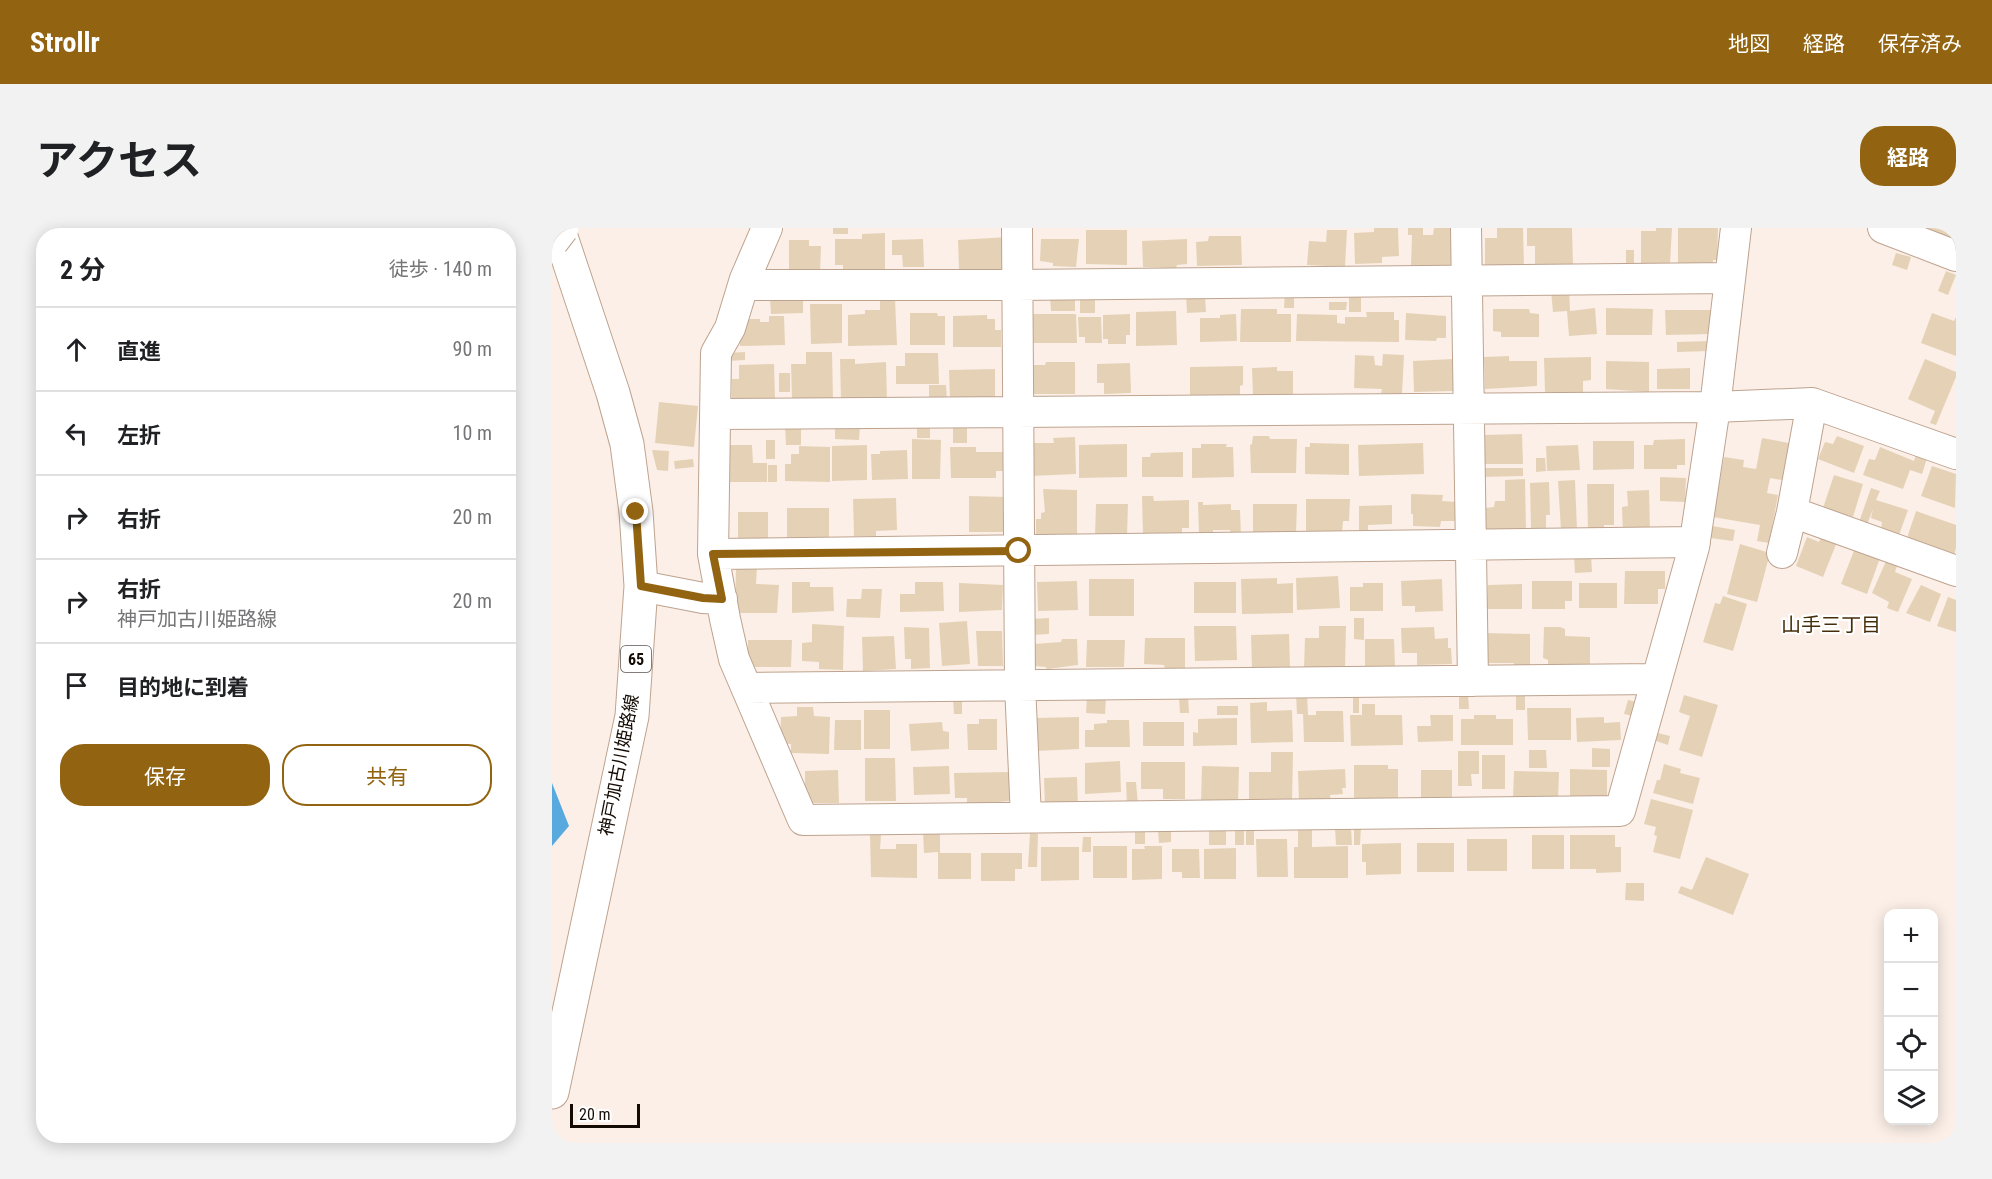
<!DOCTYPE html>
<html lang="ja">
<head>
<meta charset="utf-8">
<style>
  body { margin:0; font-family:"Roboto Condensed","Noto Sans JP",sans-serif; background:#f2f2f2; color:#202124 }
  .controls { position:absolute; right:18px; bottom:18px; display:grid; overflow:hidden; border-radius:12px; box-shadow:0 3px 15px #0003 }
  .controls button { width:54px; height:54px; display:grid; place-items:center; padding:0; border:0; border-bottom:2px solid #e0e0e0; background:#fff; color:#202124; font:30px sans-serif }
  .scale { position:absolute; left:18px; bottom:15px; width:70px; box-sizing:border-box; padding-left:6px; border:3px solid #150b05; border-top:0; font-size:16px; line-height:21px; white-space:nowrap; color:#150b05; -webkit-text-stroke:4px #fff; paint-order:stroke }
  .stop { position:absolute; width:18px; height:18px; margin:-14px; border:4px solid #926411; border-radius:50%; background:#fff }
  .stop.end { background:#926411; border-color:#fff; box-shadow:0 2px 6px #0008 }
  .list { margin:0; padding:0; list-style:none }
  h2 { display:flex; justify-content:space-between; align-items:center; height:78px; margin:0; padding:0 24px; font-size:26px }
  h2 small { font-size:20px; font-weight:400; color:#757577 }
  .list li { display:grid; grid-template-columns:39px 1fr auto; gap:18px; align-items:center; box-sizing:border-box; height:84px; padding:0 24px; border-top:2px solid #e0e0e0 }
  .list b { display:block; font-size:22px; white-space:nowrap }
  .list p { margin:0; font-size:20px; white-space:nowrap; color:#757577 }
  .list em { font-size:20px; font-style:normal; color:#757577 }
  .actions { display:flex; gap:12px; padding:18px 24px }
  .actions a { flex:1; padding:14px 0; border:2px solid #926411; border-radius:24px; text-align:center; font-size:21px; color:#926411 }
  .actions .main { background:#926411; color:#fff }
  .icon { flex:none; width:33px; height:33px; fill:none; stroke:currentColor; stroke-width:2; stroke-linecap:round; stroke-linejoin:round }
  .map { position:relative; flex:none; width:1404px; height:915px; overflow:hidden; border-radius:24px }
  header { display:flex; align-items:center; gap:36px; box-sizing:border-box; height:84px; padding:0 30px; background:#926411; color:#fff }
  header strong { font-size:28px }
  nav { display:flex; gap:33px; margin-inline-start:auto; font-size:21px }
  .intro { display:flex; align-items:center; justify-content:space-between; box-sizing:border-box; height:144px; padding:0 36px }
  h1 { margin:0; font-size:42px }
  .button { padding:15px 27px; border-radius:24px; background:#926411; color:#fff; font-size:21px; font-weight:700 }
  main { display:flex; gap:36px; padding:0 36px }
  aside { flex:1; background:#fff; border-radius:24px; box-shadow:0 3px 15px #0003 }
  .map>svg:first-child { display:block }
  .water { fill:#58a9dd }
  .building { fill:#e5d2b6 }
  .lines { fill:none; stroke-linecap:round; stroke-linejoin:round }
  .minor-casing { stroke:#bea38f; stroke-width:32 }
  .major-casing { stroke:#bea38f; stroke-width:35 }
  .minor { stroke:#fff; stroke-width:30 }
  .major { stroke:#fff; stroke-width:33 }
  .highway-bridge-casing { stroke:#bea38f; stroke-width:35; stroke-linecap:butt }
  .highway-bridge { stroke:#fff; stroke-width:33 }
  .route { stroke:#926411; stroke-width:8 }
  .labels { text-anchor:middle; stroke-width:4.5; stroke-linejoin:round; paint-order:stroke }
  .shield { fill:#fff; stroke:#5b5450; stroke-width:1.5 }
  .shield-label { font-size:16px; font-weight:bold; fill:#150b05 }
  .street-label { font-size:18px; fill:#150b05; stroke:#fff }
  .neighbourhood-label { font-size:20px; fill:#452e09; stroke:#fff }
</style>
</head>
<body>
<header>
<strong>Strollr</strong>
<nav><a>地図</a><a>経路</a><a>保存済み</a></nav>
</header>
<div class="intro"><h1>アクセス</h1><a class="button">経路</a></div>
<main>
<aside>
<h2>2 分<small>徒歩 · 140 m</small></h2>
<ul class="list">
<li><svg class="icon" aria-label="ahead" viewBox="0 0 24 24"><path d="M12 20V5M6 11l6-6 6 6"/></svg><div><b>直進</b></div><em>90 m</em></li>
<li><svg class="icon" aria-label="left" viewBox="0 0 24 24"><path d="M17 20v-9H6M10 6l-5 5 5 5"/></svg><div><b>左折</b></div><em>10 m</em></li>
<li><svg class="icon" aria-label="right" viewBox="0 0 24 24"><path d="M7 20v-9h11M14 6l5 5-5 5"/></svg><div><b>右折</b></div><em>20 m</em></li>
<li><svg class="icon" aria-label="right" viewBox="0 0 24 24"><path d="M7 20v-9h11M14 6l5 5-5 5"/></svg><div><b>右折</b><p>神戸加古川姫路線</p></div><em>20 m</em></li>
<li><svg class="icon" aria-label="arrive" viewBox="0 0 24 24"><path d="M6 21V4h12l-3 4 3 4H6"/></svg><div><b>目的地に到着</b></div></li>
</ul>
<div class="actions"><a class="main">保存</a><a>共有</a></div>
</aside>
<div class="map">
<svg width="1404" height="915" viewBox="0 0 1404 915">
  <rect width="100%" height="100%" fill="#fbefe7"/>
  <!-- water -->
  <path class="water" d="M0,555L17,598L0,618Z"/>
  <!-- building -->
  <path class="building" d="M281,0H296V6H281Z
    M822,0H846L847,28L830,29V35L803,36L802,5L822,4Z
    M856,0H871V7H881L882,0H904L905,30L898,38L859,37L860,7H856Z
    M945,0H971L972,40H933V10H945Z
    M975,0H1020L1021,37L983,38V18H975Z
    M1104,0H1120L1118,36H1089V3H1104Z
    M1126,0H1166L1165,32H1161V37L1126,36Z
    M1362,0H1404V10L1402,16Z
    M534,2H575V37L534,36Z
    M775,2H795L793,39L755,37L757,13L774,14Z
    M333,5V41L291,42V37H283V11H310V6Z
    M657,8H689L690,37L645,38L644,14L656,13Z
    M456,9L457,29L449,42L407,41L406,12Z
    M371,11L372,39H351L350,27H340V12Z
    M489,11H527L524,39L501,38V35L488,33Z
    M635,11V36L625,37L624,40L591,39L590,13Z
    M237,12H257V18H269L268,45H237Z
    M1074,22H1082V38H1074Z
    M1344,25L1359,29L1355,42L1340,37Z
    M1394,43L1404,47L1396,67L1386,63Z
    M1017,61L1018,83L1043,80L1045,106L1017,108L1015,83L1001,84L999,62Z
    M733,64H742V80H732Z
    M797,64H809V84H797Z
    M523,66V83H499L498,67Z
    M528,66H543V85H528Z
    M653,66L654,84L635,85L634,67Z
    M251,70V85L219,86L218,71Z
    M343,71L345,117L296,118V87L313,86V82H328V72Z
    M777,74H795L794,82H777Z
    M258,76H290V115L259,116Z
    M1054,80L1101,81L1100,107H1054Z
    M689,81H725V86H739V114H688Z
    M941,81H977L978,85L987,86V109H949V104L941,103Z
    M1113,82H1160V106L1114,107Z
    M624,83L625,117L584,118V84Z
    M814,84H842V92H847V114L744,113L745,86L785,87V95L793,96V89H815Z
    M358,85H385L386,88H393V117H358Z
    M854,85L894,88V110H885L884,113L853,112Z
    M1380,85L1402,93L1404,89V128L1369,115Z
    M480,86H524L525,115H480Z
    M578,86V107H574V116H556V111H551V87Z
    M684,86L685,113L648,114V90H668V87Z
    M435,87V91H443V102H449V119H401V88Z
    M217,88H232L233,117L188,118L187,91H208V94H217Z
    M526,89H549L550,115H533V109H527Z
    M1158,113V123L1125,124V114Z
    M193,124V132L175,133L174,125Z
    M254,124H280L281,171L240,172L239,136H254Z
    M353,125H386L387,156H344V138H353Z
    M831,126L852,127L850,166L829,165L830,161L802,160L803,127L822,128L823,137L830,138Z
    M957,128V133H985V158L933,161L932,129Z
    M1039,129V152L1031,153V164H993L992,130Z
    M288,131H303V136L334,134L335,173L289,172Z
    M901,131V163L862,164L861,133Z
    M1373,131L1404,144V149L1384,197L1378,195L1383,183L1356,171Z
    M1054,133L1097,134V164L1054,161Z
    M494,134H523V166H478V137H493Z
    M578,135L579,165L552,166V155H545V136Z
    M222,136L223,171L180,172V151H187V137Z
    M691,138V157L688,158V167L638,168V139Z
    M725,139V143H741V167L701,168L700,140Z
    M1138,140V161H1105V141Z
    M443,141V171L398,172L397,142Z
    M227,145H238V164H227Z
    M377,157H394L395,173H377Z
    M107,174L146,178L142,219L103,215Z
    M401,196H415V215H401Z
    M365,197H378V210H365Z
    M233,198H249V217H234Z
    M283,198H308L307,212L283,211Z
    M970,206L971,236H931V207Z
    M701,208H717L718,211H745L744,245H699L698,217L700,216Z
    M1285,208L1312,218L1302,245L1266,231L1273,214L1281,216Z
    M523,209L524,246L478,248V215H502L501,210Z
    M1210,210L1237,215L1230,252L1218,250L1215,265L1226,267L1217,315L1205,313L1208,297L1161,289L1172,229L1192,232L1191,239L1204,241Z
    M360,211L389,212L388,251H360Z
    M1133,211V237H1125V241H1092V217H1101L1102,212Z
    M214,212H223V231H214Z
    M1041,213H1082V241L1041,242Z
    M758,215L797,216V247L753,246V219H758Z
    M871,215L872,246L807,248L806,217Z
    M575,216V249L527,250V217Z
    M649,216H675L674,219H681L682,249L640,250V220H649Z
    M169,217H200L201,235H215V254H169Z
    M315,217V252L280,253V218Z
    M1026,217L1028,242L995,243L994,218Z
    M247,218L278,219V254L233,253V236H239V226H247Z
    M398,219H424V224H451V243H444V250H399Z
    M1328,219L1362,233L1364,226L1375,230L1370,246L1358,242L1351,261L1311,247L1317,231L1323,232Z
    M100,222L117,223L116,243L105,242Z
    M355,222L356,251L320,252L319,226H328V223Z
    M631,224V249H590V229H598L599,225Z
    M984,230H993L994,243L984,244Z
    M141,231L142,239L123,241L122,233Z
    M216,237H225V254H216Z
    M1380,238L1404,246L1403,280L1369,268Z
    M929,240H971V248L929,249Z
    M1282,247L1311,256L1301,289L1271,280Z
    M1108,249L1134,250L1133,274L1108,273Z
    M973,251L974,303L933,302V280L942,279L943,273H953V252Z
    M1023,252L1025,302H1009L1006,253Z
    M997,254L998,287H994V301H979L978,255Z
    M1035,256H1062V297H1052V303H1036Z
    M1319,260L1328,263L1324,272L1356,282L1347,307L1329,301L1330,294L1319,290L1321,281L1315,297L1307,294Z
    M491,261L525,262V310H484V291H489V285L493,284Z
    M1097,262L1098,304L1071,305L1070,279L1076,278L1075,263Z
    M859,266L891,267L890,273L905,274V293H889L888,299L861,298V286H859Z
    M417,268L454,269V304H417Z
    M590,268H601L602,273L637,272V300H630V307L591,308Z
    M344,270L345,302L324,303V308H302L301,271Z
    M754,271H798L797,293H791L790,304H754Z
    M646,274H651V277L679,276V282H688L689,310H678V302H661V307H647Z
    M544,276H576L575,308H543Z
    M701,276H745L744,305H701Z
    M840,277V296L816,297V305H807V278Z
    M235,280H277V309H235Z
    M1364,283L1404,297V320L1402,327L1355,310Z
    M186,284H216V311H186Z
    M1160,298L1183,302L1181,313L1158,310Z
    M1270,307L1285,314L1271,349L1244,338L1255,309L1267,314Z
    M1188,316L1218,325L1205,374L1175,366Z
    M1303,320L1328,330L1315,366L1289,356Z
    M1039,327L1040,344L1023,345L1022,328Z
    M1335,331L1346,335L1343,344L1360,351L1346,384L1335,380L1337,374L1320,365Z
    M184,340H205L204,356L227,357L225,385H183Z
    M1073,343H1113V361H1106V376H1072Z
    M786,348L788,380L745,382L744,350Z
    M725,350V356L741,355V385L690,386L689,351Z
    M537,351H582V388H537Z
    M890,351L891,383L863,384V378H850L849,353Z
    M525,353L526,382L486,383L485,354Z
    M980,353H1020V373H1013V381H980Z
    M240,354H258V359H281L282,383L240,385Z
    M363,354H391L392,383L348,384V366H363Z
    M642,354H684V385H642Z
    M407,355L451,357L450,382L407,384Z
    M811,355H831V383H798V359H811Z
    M1027,355H1065V380H1027Z
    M970,356V381H935L936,357Z
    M1369,357L1389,366L1378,394L1354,385Z
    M310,361H330L328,390L294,389L295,371H309Z
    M1171,368L1195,376L1181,423L1151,414L1163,375L1168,376Z
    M1396,369L1404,372V404L1385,398Z
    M497,390V406L479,407L478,391Z
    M802,390H812V412L802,411Z
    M415,393L418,436L390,438L387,395Z
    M260,396L292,398L291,442L267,441V434L250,433V415L260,414Z
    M642,398H684L685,432L643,433Z
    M767,398H794L793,440L752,439L753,410H767Z
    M352,399L377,400L378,440L359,441V431H353Z
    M882,399L883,411L896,410V420H899L900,436L865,437V425H850L849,400Z
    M992,399H1008L1013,401V408L1038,409V441L996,440V432L991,430Z
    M424,403H450L451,438H426Z
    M932,405L978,406V442H961L962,435H932Z
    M737,406L738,439L700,441L699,407Z
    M342,408L344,441L311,443L310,409Z
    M593,410H633V441H613L612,437L592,436Z
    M510,411H525L526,437L495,441L494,439L483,438L482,416L509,414Z
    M813,411H842L843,438H813Z
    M196,412H240L239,439H196Z
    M535,412H573L572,439H534Z
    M916,465L917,481H907V466Z
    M964,465H973V482H964Z
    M755,466L756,487H764V483H791L792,514H752L751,486H745L744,467Z
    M1132,467L1166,477L1150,529L1127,522L1138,488L1127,484Z
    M801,468H807V485H801Z
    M535,469L554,470L553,486L534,485Z
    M627,469H636L637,485H628Z
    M401,470H410V486H402Z
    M1076,472L1085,474L1081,488L1072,486Z
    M715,474V483L740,482L741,514L699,515L698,475Z
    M810,476H823V487H850L851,517L799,518L798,487H810Z
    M665,478H686V487H665Z
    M245,479H261L262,488L278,489L277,526L239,525V516L228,515L229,489L245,488Z
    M975,480H1019V512H976Z
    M312,482H338V521H312Z
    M878,487H901V513L866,514L865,498H879Z
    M922,487H944V491H961V517H909V491H922Z
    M527,489V521L483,523V490Z
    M1052,489V495L1068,494L1069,512L1025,514L1024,490Z
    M685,490V517L641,518V504L646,505V491Z
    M427,491H445V522H416L415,496H427Z
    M283,492H309V522H282Z
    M555,492H577L578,519H533V502H542V496L555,495Z
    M390,494L391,503L397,504V521L359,523L357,496Z
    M591,494H632V518H591Z
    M1106,505L1118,508L1116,517L1104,513Z
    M1040,520L1058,521V539H1040Z
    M977,522H994L995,540H977Z
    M906,523H927V546H919L920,558H906Z
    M719,524H741L740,575L697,574V544H719Z
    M930,527H953V561H930Z
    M313,530H343L344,573H313Z
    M568,533L569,564L533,566V535Z
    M589,534H633V571H611V561H589Z
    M1112,536L1129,541L1128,545L1148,550L1141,576L1101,565L1105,552H1108Z
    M802,537H836V541H846V571H802Z
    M397,538L398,566L362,567L361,539Z
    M650,538L687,539L686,576L649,575Z
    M793,541L794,560H790L791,566L778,567L779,573L747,574L746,543Z
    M1018,541L1055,542V574H1018Z
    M286,542L287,575H253V543Z
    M869,542H900V570H869Z
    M962,543L1007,544L1006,572L961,571Z
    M457,544V573L446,574L447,579L415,580V570H403L402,545Z
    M525,549L526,578L493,579L492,550Z
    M574,554H584L586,578L575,579Z
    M1099,571L1141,582L1128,631L1101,624L1105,608L1102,607L1104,599L1092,596Z
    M802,598L809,599L808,617H802Z
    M799,599L800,617H784L783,600Z
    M746,600H760V619L796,618V650H742V619H746Z
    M583,601H593V616H583Z
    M683,601H692V617H683Z
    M619,602V614L607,615L606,603Z
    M657,602H674V617H657Z
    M694,602H702V617H694Z
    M371,604H388V625H419V651H386V624L372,625Z
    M478,605L486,606L485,639H476Z
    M318,606L329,607L328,621H344V616H365V650L319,649Z
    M980,607H1012V641H980Z
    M1018,607H1063V619H1069V644L1044,645V641H1018Z
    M531,609H539V624H530Z
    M704,611H735L736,649H705Z
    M915,611H955V643H915Z
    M849,615V646L814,647V634H810V616Z
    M865,615H902V644H865Z
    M541,618H575V650H541Z
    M592,618H610V651L580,652V621H593Z
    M489,619H527V652L489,653Z
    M684,620V651H652V621Z
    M620,621H647L648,650H630V644H620Z
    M429,625H470V641H463V653H429Z
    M1154,629L1197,646L1181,687L1126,665L1129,658L1140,662Z
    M1074,655H1092V673L1073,672Z"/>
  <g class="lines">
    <!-- minor casing -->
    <g class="minor-casing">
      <path id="minor" d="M215,0L193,51L178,100L164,125L161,326L173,391L182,431L251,592L1068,583L1142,319L1163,179L1184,0
        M465,0L468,457L474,589
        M914,0L921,453
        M1331,0L1404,28
        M192,57H464L1177,50
        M163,186L1163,179L1260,175L1404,226
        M1240,284L1404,343
        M1230,325L1240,284L1260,175
        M161,326L1143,314
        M89,358L151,370L170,371
        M195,460L1105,451"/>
    </g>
    <!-- major casing -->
    <g class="major-casing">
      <path id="major" d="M0,864L80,488L89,358L84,284L75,216L61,165L6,0"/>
    </g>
    <!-- minor -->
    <use href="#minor" class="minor"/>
    <!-- major -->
    <use href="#major" class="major"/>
    <!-- highway-bridge casing -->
    <g class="highway-bridge-casing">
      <path id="highway-bridge" d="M0,13L10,0"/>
    </g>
    <!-- highway-bridge -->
    <use href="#highway-bridge" class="highway-bridge"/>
  </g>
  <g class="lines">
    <!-- route -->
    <path class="route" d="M84,284L89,358L151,370L170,371L161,326L467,323"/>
  </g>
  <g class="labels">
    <!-- shield labels -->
    <rect class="shield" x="69" y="418" width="30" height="26" rx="4.5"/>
    <g class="shield-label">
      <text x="84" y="437">65</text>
    </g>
    <!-- street labels -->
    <g class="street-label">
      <text transform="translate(67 537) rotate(-79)" y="6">神戸加古川姫路線</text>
    </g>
    <!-- neighbourhood labels -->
    <g class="neighbourhood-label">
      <text x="1279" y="404">山手三丁目</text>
    </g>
  </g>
</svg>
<div class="controls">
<button>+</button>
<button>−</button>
<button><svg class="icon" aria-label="locate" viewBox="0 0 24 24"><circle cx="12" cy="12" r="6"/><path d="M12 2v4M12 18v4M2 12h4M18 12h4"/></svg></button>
<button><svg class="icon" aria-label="layers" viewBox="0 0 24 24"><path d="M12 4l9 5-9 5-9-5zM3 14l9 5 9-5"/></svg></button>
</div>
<div class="scale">20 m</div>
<div class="stop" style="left:467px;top:323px"></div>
<div class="stop end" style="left:84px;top:284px"></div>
</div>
</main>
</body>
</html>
